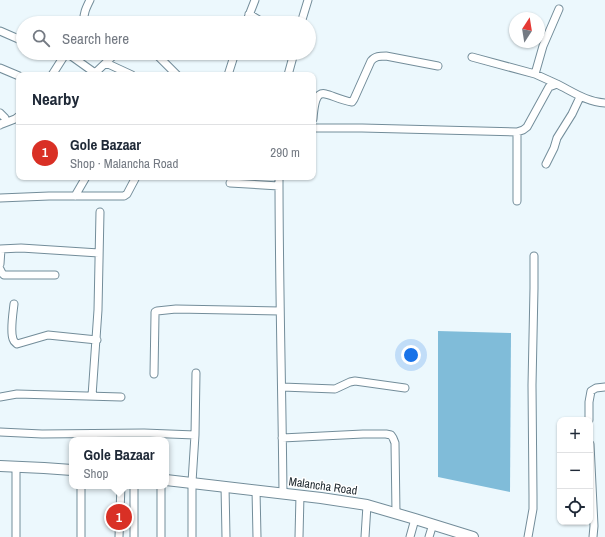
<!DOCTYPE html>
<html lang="en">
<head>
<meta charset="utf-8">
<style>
  body { margin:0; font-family:"Archivo Narrow",sans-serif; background:#f2f2f3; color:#1f2937 }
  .controls { position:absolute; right:12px; bottom:12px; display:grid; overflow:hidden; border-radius:8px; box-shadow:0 1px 3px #0004 }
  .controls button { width:36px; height:36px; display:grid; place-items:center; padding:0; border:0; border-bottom:1px solid #e0e1e3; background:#fff; color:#1f2937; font:20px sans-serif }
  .compass { position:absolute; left:509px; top:12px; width:36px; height:36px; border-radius:50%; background:#fff; box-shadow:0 1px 3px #0004; rotate:12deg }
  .you { position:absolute; left:411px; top:355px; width:14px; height:14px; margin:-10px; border:3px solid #fff; border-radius:50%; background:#1a73e8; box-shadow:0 0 0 6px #1a73e833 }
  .badge { display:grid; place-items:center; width:26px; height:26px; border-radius:50%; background:#d93025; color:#fff; font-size:13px; font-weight:700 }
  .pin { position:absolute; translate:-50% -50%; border:2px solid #fff; box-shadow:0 1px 4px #0006 }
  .popup { position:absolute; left:69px; top:437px; width:100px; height:52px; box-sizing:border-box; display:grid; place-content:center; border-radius:8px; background:#fff; filter:drop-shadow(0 1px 3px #0005); font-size:13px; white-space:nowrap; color:#747a83 }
  .popup b { font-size:15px; color:#1f2937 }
  .popup::after { content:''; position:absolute; left:50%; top:100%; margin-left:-8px; border:8px solid transparent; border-top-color:#fff }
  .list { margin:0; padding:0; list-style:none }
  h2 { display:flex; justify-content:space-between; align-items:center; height:52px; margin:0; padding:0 16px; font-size:17px }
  h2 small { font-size:13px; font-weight:400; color:#747a83 }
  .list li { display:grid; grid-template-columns:26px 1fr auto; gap:12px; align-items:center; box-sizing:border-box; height:56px; padding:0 16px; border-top:1px solid #e0e1e3 }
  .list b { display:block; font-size:15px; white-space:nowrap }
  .list p { margin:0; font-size:13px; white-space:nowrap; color:#747a83 }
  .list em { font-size:13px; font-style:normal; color:#747a83 }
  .icon { flex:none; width:22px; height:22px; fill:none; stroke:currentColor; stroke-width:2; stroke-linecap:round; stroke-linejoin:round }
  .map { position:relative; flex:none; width:605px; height:537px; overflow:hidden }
  .search { position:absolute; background:#fff; box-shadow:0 1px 3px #0004; left:16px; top:16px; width:300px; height:44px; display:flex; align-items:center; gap:10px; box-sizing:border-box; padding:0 14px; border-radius:22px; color:#747a83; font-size:15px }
  .panel { position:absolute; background:#fff; box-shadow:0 1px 3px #0004; left:16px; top:72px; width:300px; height:108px; border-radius:8px }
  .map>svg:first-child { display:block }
  .forest { fill:#80bcd9 }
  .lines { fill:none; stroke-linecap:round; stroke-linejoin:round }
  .minor-casing { stroke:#738d9a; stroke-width:9 }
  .secondary-casing { stroke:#738d9a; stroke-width:12 }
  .minor { stroke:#fff; stroke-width:7 }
  .secondary { stroke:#fff; stroke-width:10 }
  .labels { text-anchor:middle; stroke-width:3; stroke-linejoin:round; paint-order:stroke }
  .street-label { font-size:12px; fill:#222c32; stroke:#fff }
</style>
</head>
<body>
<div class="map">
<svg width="605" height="537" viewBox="0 0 605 537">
  <rect width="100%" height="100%" fill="#ecf8fd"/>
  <!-- forest -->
  <path class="forest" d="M438,331L511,333L510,492L438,477Z"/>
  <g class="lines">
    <!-- minor casing -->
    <g class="minor-casing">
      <path id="minor" d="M249,14L264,23
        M84,23C83,14 86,8 90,0
        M246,23L255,0
        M301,23L308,0
        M0,31L23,41
        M67,53L95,73
        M155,53L177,75
        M472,57L535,74L557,84
        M106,63L132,75
        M0,68L19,76
        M535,74L543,46L559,9
        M52,75L66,53
        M93,75L116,53
        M228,75L235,53
        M288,75L294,53
        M0,113L5,118V121L0,125
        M313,119C316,78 326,98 352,102L354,99L371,61C375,56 380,56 386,56L438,66
        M2,124L15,119L19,116
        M313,128H362L517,132L523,130L527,127L549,87L557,84C573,92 587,102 605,103
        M517,132V201
        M546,164L554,148L557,138L572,114L580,97
        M279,177C279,282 282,388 283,493
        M230,183L279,186
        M75,196L86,177
        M0,198L49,196H124L127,194L136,177
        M0,249L21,248L99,253
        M0,264L1,249
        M0,269L2,273L4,275H55
        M14,304C13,313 10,331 13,339C14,342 15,342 17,344L48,335L97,340
        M154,374L155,315V312L157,311L176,309L280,311
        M282,387L335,389L350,382L355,381L405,388
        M92,396L98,310L100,212
        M0,397L17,394L121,397
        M589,420V402L591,391L596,388L605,387
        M0,432L42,434L144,433L195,435
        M282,438L363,434H386L391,435L393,438L395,443L396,513
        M590,444L594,526L593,537
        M134,486V537
        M161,486V537
        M225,486L226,537
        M256,490L257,537
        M16,537V467
        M81,537V486
        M119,537L121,486
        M192,537V482L195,435L196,373
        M299,537L300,495
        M365,537L367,505
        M410,537L415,519
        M429,537L433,524
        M528,537L533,509V496L532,385L534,288V256"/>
    </g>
    <!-- secondary casing -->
    <g class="secondary-casing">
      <path id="secondary" d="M0,466L44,468L72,470
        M166,480L321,498L367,505L415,519L473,537"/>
    </g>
    <!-- minor -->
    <use href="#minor" class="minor"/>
    <!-- secondary -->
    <use href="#secondary" class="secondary"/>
  </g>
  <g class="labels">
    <!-- street labels -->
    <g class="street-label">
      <text transform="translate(323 486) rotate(8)" y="4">Malancha Road</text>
    </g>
  </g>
</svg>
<div class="controls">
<button>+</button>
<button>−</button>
<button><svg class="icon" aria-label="locate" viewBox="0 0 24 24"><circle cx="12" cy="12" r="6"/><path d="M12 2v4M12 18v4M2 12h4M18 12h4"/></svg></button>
</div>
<svg class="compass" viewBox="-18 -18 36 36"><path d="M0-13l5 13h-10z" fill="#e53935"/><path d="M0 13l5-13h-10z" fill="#747a83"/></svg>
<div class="you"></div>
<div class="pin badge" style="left:119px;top:517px">1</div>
<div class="popup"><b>Gole Bazaar</b>Shop</div>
<div class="search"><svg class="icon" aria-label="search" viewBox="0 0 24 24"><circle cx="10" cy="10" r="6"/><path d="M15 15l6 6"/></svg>Search here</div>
<section class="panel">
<h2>Nearby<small></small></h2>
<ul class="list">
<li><span class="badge">1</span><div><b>Gole Bazaar</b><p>Shop · Malancha Road</p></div><em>290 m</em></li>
</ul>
</section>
</div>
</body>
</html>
